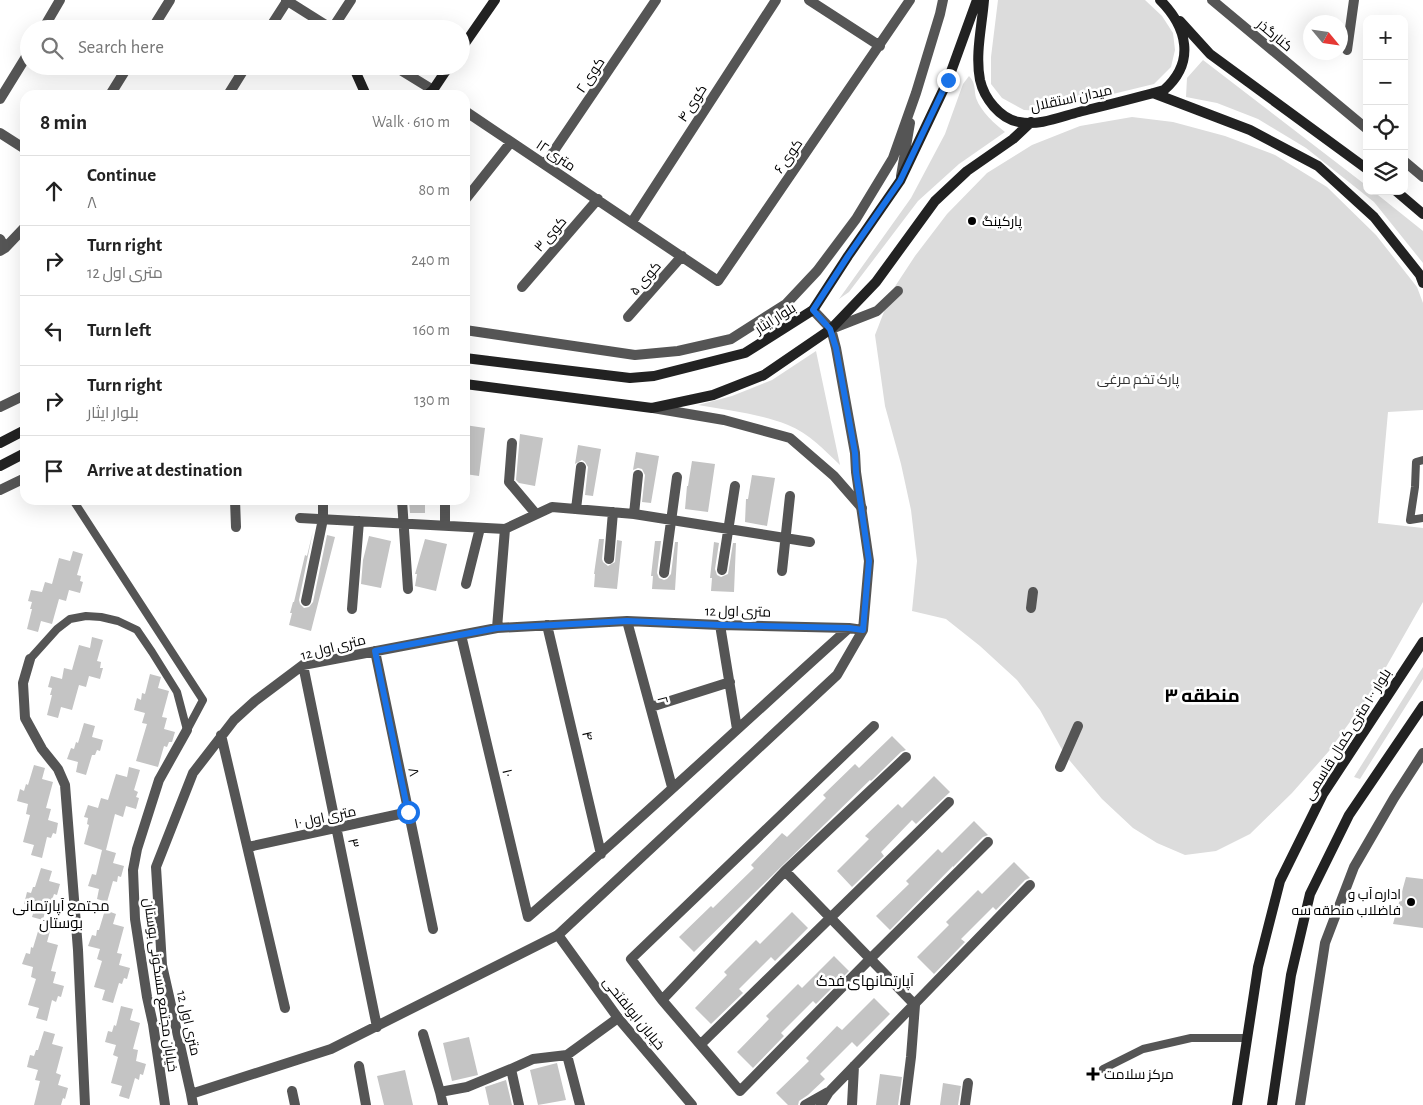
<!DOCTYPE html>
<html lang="en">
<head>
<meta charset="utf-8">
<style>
  body { margin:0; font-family:"Alegreya Sans",Cairo,sans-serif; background:#f6f6f6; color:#222 }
  .controls { position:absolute; right:15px; top:15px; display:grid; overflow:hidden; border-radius:10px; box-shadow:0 5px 20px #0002 }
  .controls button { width:45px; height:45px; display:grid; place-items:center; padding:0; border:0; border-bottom:1px solid #e0e0e0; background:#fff; color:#222; font:25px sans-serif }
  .compass { position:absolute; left:1303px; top:15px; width:45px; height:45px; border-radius:50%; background:#fff; box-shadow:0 5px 20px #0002; rotate:119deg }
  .stop { position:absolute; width:15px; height:15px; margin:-11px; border:4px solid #1a73e8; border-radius:50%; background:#fff }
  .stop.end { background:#1a73e8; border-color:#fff; box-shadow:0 1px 5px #0008 }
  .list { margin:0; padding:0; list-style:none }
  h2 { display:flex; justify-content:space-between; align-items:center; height:65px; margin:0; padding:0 20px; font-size:21px }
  h2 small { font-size:16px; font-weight:400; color:#767676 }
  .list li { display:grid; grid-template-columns:32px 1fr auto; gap:15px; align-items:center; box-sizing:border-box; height:70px; padding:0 20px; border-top:1px solid #e0e0e0 }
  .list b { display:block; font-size:19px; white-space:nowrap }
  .list p { margin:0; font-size:16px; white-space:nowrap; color:#767676 }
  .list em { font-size:16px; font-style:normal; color:#767676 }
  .icon { flex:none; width:28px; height:28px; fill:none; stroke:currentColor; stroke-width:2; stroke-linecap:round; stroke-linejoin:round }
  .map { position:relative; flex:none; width:1423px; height:1105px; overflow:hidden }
  .search { position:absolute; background:#fff; box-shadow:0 5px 20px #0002; left:20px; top:20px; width:450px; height:55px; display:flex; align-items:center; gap:12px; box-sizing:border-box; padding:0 18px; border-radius:28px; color:#767676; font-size:19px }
  .panel { position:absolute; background:#fff; box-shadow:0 5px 20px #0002; left:20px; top:90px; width:450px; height:415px; border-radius:15px }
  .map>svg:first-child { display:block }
  .green { fill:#dcdcdc }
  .building { fill:#c4c4c4 }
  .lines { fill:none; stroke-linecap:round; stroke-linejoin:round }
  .service { stroke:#555; stroke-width:8 }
  .pedestrian { stroke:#555; stroke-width:10 }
  .minor { stroke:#555; stroke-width:10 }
  .tertiary { stroke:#555; stroke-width:10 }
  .secondary { stroke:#222; stroke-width:10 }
  .route { stroke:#1a73e8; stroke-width:6 }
  .poi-dot { fill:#000; stroke:#fff; stroke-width:2 }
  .labels { text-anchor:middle; stroke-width:5; stroke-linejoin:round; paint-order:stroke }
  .street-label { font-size:14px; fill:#000; stroke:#fff }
  .poi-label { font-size:14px; fill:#000; stroke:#fff; text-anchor:start }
  .park-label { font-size:14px; fill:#333; stroke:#fff }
  .neighbourhood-label { font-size:15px; fill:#000; stroke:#fff }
  .district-label { font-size:19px; font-weight:bold; fill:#000; stroke:#fff }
</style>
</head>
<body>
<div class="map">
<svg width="1423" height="1105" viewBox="0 0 1423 1105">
  <rect width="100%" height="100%" fill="#fff"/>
  <!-- green -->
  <path class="green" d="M998,0H1145L1162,16L1173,33L1175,50L1171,67L1154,84L1043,111L1024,110L1002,98L991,84V57Z
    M1203,60L1367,186V191H1373L1423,231V263L1374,202L1306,148L1258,119L1217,103L1186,97L1187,78Z
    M969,76C976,83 974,90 976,98C981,112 995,124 1005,132L959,164L918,201L849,292L839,299L911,198L945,134L963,84Z
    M1132,117L1173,122L1225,136L1275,155L1327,187L1376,235L1417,287L1423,303V410L1388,412L1378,523L1423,528V602L1373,690L1329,751L1292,793L1250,834L1216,851L1185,855L1157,843L1133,828L1102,799L1065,755L1040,710L1017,680L980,646L946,619L912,611L917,561L911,510L901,464L885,406L875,335L892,291L915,256L947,214L987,173L1032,145L1080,126Z
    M816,351L840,465C825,451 809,433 788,425C760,414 728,410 698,405L732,396L772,380Z
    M1423,667V679L1360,779L1354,777Z"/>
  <!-- building -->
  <path class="building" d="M465,425L485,428L479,476L465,474Z
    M520,434L543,438L535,486L519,483L516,480Z
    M578,445L601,449L593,496L585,495L588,467L585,462L582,460L575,464Z
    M636,452L659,456L651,503L642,502L645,475L642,469L638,468L633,470Z
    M692,461L715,464L708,512L685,509L687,486H688Z
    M752,475L775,478L767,526L745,522L746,499H748Z
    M409,500H425V513H410Z
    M313,531L299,600L300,604L304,608L309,607L313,602L327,535L335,537L311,631L289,625L292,613H290L293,602H294L305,555L307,556Z
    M369,536L391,541L381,588L361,584L363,560Z
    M425,539L447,544L436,591L415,586L417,574H415Z
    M599,539H604L602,559L603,562L608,566L615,562L617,540L622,541L617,589L594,587L595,574H594Z
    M655,541H661L657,573L659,578L664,580L667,579L671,574L675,542H678L675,590L652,589L653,576H651Z
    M714,542L719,543L715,569L717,575L721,577L728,574L733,543H736L734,592L711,591L712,578H710Z
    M73,551L83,554L77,575L81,576L80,581L83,582L80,593L69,590L66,601L59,599L52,624L41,621L38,632L27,629L32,609H30L32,602L28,601L31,590L42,592L45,582L52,584L59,558L70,561Z
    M92,637L103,640L97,661L101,662L100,668H103L100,679L89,676L86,687L79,685L72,710L61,707L58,718L47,715L52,695H50L52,688L48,687L51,676L62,679L64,668L72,670L79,645L90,648Z
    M150,674L161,677L158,688L169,691L162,717L167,718L164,729L175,732L172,742H169L167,747L164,746L158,767L136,761L147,724L142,723L145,713L134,710L137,698L141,700L142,693L145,694Z
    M84,723L95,726L92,737L103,740L100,751L97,750L95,755H92L86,775L76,772L78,762L67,759L71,748L74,749L76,742L78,743Z
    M892,736L906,750L901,752L871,781L870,780L694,952L679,937L711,906L713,908L754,868L751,865L782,833L787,837L826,798L823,795L855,764L859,768Z
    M34,765L45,768L42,779L53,782L46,808L51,809L48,820L58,823L56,834L53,833L51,838L47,837L42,858L31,855L34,845L23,842L30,815L26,814L28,804L17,801L20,789L24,791L26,784L28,785Z
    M129,767L140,770L134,790L138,792L136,797L139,798L136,809L126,806L123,817L115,814L106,850L116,853L113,863L124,866L121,877L118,876L117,882L113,881L107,902L97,899L99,889L88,886L92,874L96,875L102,850L84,844L89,825L87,824L88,818L84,817L88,805L98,808L101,798L108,800L116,774L127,777Z
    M934,776L950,792L916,824L912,820L881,852L884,856L852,887L837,871L869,839L865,836L898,804L902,808Z
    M974,821L988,835L983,837L953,867V866L890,930L876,916L909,884L906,881L938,849L942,853Z
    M1014,862L1030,878L1025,880L996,910L993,907L961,939L965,942L934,974L917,957L949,925L946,922L978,890L982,894Z
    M41,868L52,871L49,881L60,884L57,895L54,894L52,900L48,899L43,920L32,917L35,907L24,904L27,892L31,893L33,887H35Z
    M1406,877L1423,879V928L1393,924Z
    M105,910L116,914L113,924L124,927L117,953L122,954L119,965L130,968L127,979L124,978L122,984L119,983L113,1003L102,1000L105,990L94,987L102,961L97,959L100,949L88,946L92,935L96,936L97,930H99Z
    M792,912L808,928L775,961L771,957L739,989L743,993L711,1024L695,1008L727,975L724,972L756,940L760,944Z
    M39,928L50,931L47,942L58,945L51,971L56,972L53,983L64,986L61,997L58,996L56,1002L52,1000L47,1021L36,1018L39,1008L28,1005L36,979L31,977L33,967L22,964L26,953L30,954L31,947L33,948Z
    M834,956L849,971L816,1004L813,1001L781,1033L784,1036L753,1068L737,1052L769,1019L766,1016L798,984L802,988Z
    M874,998L890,1014L857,1047L852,1042L820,1074L825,1079L808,1095L799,1101L798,1105H788L776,1093L809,1061L806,1058L837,1026L842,1030Z
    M121,1006L133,1009L130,1020L140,1023L133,1049L138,1050L136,1061L146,1064L143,1075L140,1074L139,1080L135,1078L129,1099L119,1096L122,1086L111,1083L118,1057L113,1055L116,1045L105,1042L108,1031L112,1032L114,1025L116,1026Z
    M44,1031L55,1034L52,1044L63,1047L56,1073L61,1075L58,1085L68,1088L65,1099L63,1098L61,1105H34L40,1081L35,1080L38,1070L27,1067L30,1055L34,1056L36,1050H38Z
    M469,1037L478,1075L452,1081L443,1043Z
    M557,1063L566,1100L538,1105L530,1070Z
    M405,1070L413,1105H384L377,1076Z
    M880,1074L902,1077L898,1105H876Z
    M506,1080L512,1105H489L485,1087Z
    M943,1083L961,1086L958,1105H940Z"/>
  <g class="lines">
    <!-- service -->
    <path class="service" d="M1423,460L1416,462L1415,487L1410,520L1423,518
      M73,500L203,700L187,730
      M30,659L57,629L70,619L86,616L101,617L118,621L137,630L152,652L177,692L187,730
      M1103,1069L1143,1049L1191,1038H1247"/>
    <!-- pedestrian -->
    <path class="pedestrian" d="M1031,608L1033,592
      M1060,767L1078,726"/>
    <!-- minor -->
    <path class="minor" d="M809,0L880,46
      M1212,0L1367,129
      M43,29L60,0
      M152,29L170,0
      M269,29L287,1
      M332,29L351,0
      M1347,50L1354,0
      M110,95L128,66
      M228,95L246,66
      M0,99L29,52
      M465,111L718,281L910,0
      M1404,161L1423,177
      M545,164L656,0
      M901,176L910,123
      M465,200L511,142
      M632,222L776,0
      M0,239L5,248
      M0,251L5,248L25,227
      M522,287L598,199
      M628,317L682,256
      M831,329L877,311L898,291
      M465,330L635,355L678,351L731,339L786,304L817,271L856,219L893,158L916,93L940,14L943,0
      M512,443L509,482L536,514
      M235,500L236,527
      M402,500L408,589
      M576,509L581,467
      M634,514L638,475
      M300,518L505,529
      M445,526V500
      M609,559L613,512
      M722,570L735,486
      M782,571L790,496
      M664,573L677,477
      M466,584L480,528
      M306,601L323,519V500
      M352,609L359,521
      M627,621L672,787
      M547,625L601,854
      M720,625L737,729
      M497,628L505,529L552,507L634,514L810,542
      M461,635L528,917C637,823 742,724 849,628
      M375,651L433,929
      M30,659L23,683L25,718L42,749L58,769L65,785L78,950L85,1105
      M303,665L377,1027
      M651,707L730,682
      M221,735L285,1008
      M906,757L785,871L662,1000L740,1091L870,959L988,842
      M248,847L409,812
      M785,871L915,1005L911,1057L905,1105
      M662,1000L631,959L874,726
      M423,1034L440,1092L467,1087L511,1069
      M701,1044L949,802
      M567,1055L580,1105
      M359,1066L366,1105
      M292,1091L295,1105
      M440,1092L443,1105
      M191,1094L331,1049L558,935L837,675L863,630L869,561L856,472L855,453L836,348L831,329L813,310
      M165,1105L153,1024L147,997L135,919L133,870L137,849L159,780L187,730
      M193,1105L191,1094L162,965L156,867L193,773L234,720L255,701L303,665L497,628L627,621L720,625L849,628L863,630
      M519,1105L511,1069L533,1059L567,1055L618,1018
      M805,1105L828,1092
      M821,1105L829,1092L1030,885
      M852,1105L854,1066
      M965,1105L968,1083
      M1300,1105L1325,943L1354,867L1394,798L1423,753"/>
    <!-- tertiary -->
    <path class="tertiary" d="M286,0L332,29
      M394,66L433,90
      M0,133L25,149
      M0,407L25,395
      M653,408L724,420L790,438L834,476L862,508
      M0,490L25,478
      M558,935L618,1018L692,1105"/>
    <!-- secondary -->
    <path class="secondary" d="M984,0C982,26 975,54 980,80C984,98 1000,119 1019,122C1039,126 1060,117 1079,112C1107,105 1136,98 1164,90C1196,62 1187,27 1160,0
      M1180,21L1210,54L1367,169
      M461,49L495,0
      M353,66L366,95
      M1153,93L1250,130L1318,166L1374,217L1420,275L1423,283
      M427,95L433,90L449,66
      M1396,191L1423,214
      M465,358L630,378L654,376L745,353L813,310L848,256L900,181L948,80L977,0
      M465,384L652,408L713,395L764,375L831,329L876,282L935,201L967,171L1013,139L1031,122
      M0,443L25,430
      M0,466L25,453
      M1237,1105L1258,967L1280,881L1323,794L1423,642
      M1272,1105L1291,975L1310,894L1349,815L1423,706"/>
  </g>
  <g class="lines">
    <!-- route -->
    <path class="route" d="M408,812L375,651L497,628L627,621L720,625L849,628L863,630L869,561L856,472L855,453L836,348L830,329L813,310L848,256L900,181L948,80"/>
  </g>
  <!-- markers -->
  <g class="poi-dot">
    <circle cx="972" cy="221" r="5"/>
    <circle cx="1411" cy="902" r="5"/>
    <path d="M1090.5 1066.5h5v5h5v5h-5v5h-5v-5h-5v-5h5z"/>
  </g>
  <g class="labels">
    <!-- street labels -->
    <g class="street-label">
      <text transform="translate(1275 35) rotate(40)" y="5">کنارگذر</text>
      <text transform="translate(590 75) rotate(-56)" y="5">کوی ۲</text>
      <text transform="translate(1071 98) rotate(-12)" y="5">میدان استقلال</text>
      <text transform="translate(692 103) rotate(-57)" y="5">کوی ۴</text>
      <text transform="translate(556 155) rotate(34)" y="5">۱۲ متری</text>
      <text transform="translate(788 156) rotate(-55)" y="5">کوی ۶</text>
      <text transform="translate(550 234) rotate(-49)" y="5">کوی ۳</text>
      <text transform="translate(645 278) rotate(-49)" y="5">کوی ۵</text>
      <text transform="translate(775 318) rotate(-32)" y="5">بلوار ایثار</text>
      <text transform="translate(738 611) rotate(1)" y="5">12 متری اول</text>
      <text transform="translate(333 647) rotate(-14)" y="5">12 متری اول</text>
      <text transform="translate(663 700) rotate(75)" y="5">۲</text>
      <text transform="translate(1347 734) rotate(-58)" y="5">بلوار ۱۰۰ متری کمال قاسمی</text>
      <text transform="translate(588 736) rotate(77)" y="5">۴</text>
      <text transform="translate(414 772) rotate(78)" y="5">۸</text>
      <text transform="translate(508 773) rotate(77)" y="5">۱۰</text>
      <text transform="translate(325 817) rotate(-12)" y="5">۱۰ متری اول</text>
      <text transform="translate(354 843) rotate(78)" y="5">۳</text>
      <text transform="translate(161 985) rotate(82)" y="5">خیابان مجتمع مسکونی بوستان</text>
      <text transform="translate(634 1013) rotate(51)" y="5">خیابان ابولفتحی</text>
      <text transform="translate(189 1023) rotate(77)" y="5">12 متری اول</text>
    </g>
    <!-- poi labels -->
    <g class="poi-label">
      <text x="982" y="226">پارکینگ</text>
      <text x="1401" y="899" text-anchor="end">اداره آب و<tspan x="1401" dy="16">فاضلاب منطقه سه</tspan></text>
      <text x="1104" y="1079">مرکز سلامت</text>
    </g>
    <!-- park labels -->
    <g class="park-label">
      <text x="1138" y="384">پارک تخم مرغی</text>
    </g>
    <!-- neighbourhood labels -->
    <g class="neighbourhood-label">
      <text x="61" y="911">مجتمع آپارتمانی<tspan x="61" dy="17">بوستان</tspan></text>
      <text x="865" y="986">آپارتمانهای فدک</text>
    </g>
    <!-- district labels -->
    <g class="district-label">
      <text x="1202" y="702">منطقه ۳</text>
    </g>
  </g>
</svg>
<div class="controls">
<button>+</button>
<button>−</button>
<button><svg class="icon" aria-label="locate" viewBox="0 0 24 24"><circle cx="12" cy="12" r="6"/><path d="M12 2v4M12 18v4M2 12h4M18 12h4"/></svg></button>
<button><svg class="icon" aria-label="layers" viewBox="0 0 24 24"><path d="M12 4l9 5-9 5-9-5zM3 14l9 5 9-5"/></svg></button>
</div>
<svg class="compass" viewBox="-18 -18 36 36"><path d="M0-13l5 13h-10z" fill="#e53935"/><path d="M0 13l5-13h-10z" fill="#767676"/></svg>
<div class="stop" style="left:408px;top:812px"></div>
<div class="stop end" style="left:948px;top:80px"></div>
<div class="search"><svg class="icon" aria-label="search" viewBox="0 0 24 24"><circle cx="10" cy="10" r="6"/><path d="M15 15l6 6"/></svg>Search here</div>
<section class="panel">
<h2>8 min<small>Walk · 610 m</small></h2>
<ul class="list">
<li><svg class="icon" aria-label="ahead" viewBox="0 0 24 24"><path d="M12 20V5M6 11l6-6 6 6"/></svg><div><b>Continue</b><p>۸</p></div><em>80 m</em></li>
<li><svg class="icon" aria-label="right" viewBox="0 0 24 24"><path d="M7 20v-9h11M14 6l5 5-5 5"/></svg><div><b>Turn right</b><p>12 متری اول</p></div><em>240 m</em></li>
<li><svg class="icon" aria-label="left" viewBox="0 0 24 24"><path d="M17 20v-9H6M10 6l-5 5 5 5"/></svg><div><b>Turn left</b></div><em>160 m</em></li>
<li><svg class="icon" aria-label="right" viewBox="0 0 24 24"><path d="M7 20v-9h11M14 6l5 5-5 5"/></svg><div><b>Turn right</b><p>بلوار ایثار</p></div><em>130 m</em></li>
<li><svg class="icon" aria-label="arrive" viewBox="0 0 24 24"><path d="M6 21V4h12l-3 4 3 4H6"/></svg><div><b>Arrive at destination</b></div></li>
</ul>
</section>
</div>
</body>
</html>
